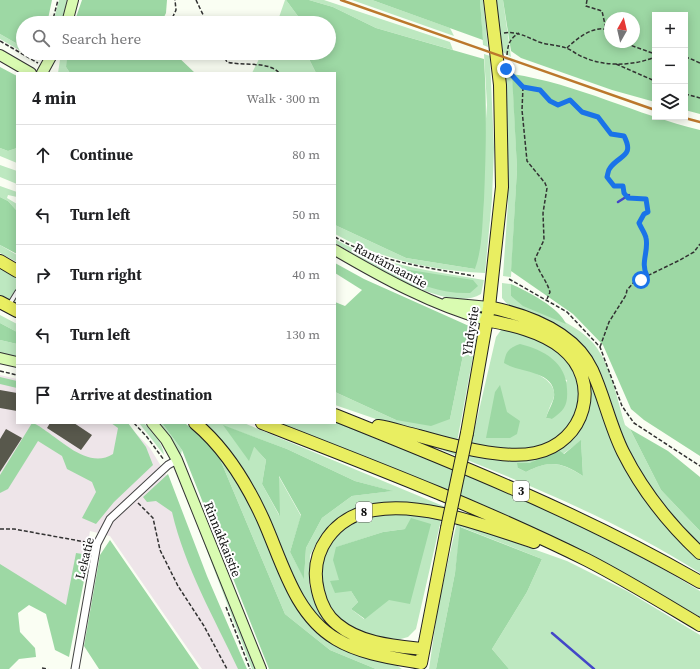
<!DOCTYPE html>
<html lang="en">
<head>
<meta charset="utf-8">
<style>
  body { margin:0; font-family:"Source Serif 4",serif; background:#f6f6f6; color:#202124 }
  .controls { position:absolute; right:12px; top:12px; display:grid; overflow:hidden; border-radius:0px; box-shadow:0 2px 10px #0003 }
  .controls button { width:36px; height:36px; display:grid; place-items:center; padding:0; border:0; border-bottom:1px solid #e0e0e0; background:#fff; color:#202124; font:20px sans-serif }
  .compass { position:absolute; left:604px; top:12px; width:36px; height:36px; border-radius:50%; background:#fff; box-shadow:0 2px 10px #0003; rotate:8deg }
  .stop { position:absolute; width:12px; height:12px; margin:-9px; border:3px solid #1a73e8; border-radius:50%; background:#fff }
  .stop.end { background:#1a73e8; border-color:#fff; box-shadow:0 1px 4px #0008 }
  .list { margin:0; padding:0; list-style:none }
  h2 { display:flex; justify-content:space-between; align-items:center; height:52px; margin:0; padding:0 16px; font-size:17px }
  h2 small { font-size:13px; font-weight:400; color:#757577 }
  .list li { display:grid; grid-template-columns:26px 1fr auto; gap:12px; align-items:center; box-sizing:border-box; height:60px; padding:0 16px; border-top:1px solid #e0e0e0 }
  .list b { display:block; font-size:15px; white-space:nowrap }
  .list em { font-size:13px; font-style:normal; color:#757577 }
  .icon { flex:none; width:22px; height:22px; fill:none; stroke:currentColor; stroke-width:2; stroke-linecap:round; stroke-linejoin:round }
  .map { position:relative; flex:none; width:700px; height:669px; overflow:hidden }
  .search { position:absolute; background:#fff; box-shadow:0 2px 10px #0003; left:16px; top:16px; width:320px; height:44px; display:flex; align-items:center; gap:10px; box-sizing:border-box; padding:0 14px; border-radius:22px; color:#757577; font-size:15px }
  .panel { position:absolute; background:#fff; box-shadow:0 2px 10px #0003; left:16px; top:72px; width:320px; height:352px; border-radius:0px }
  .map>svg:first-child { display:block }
  .industrial { fill:#eee5e9 }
  .green { fill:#bde8c0; fill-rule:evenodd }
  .forest { fill:#9dd8a4; fill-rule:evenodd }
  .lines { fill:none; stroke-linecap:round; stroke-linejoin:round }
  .stream { stroke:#4346c8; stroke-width:2.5 }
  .building { fill:#58584c }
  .lane-casing { stroke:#434343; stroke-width:5.5 }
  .street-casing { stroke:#434343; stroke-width:9 }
  .secondary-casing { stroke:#323232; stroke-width:12 }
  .highway-casing { stroke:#212121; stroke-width:14 }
  .path { stroke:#323232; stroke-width:1.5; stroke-dasharray:4 2; stroke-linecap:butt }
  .lane { stroke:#fff; stroke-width:3.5 }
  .street { stroke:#fff; stroke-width:7 }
  .secondary { stroke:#d9fbb1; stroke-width:10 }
  .highway { stroke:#e9ee61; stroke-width:12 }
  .rail { stroke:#bb782c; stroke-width:2.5 }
  .highway-bridge-casing { stroke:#212121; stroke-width:14; stroke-linecap:butt }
  .highway-bridge { stroke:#e9ee61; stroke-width:12 }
  .route { stroke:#1a73e8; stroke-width:5 }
  .labels { text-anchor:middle; stroke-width:4; stroke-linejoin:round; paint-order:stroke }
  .shield { fill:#fff; stroke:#585858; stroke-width:1 }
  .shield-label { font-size:12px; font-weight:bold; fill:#101010 }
  .street-label { font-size:13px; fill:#101010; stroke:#fff }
</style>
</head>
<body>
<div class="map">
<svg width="700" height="669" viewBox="0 0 700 669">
  <rect width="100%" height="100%" fill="#fafef3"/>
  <!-- industrial -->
  <path class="industrial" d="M0,375L17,379V423H126L150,448L170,481L241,669H202L110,536L90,531L75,618L0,568Z"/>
  <!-- green -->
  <path class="green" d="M59,0H67L62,23H53Z
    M285,0H286L303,23H277Z
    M309,0H324L450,42L453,50L376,28L333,7Z
    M352,0H372L450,28L454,36Z
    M480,0H483L488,47L483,45Z
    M496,0H503L511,57L503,52Z
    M0,34L21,46L23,44V49L19,50L0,39Z
    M61,53H67L66,67L70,73H58Z
    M262,53H306L316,73H252Z
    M484,54L490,56V60L494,148L492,199L485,273C433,271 380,259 335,234V225L406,258L475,269L487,105Z
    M503,62L512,65L517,169L511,277L503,276L508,203Z
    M0,148L8,151L17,148V163L0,156Z
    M0,165L17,171V184L0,177Z
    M0,186L17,192V197L8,195L7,198L17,204V211L8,201L0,197Z
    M335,239C381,266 433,271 484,280L481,294C446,315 367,261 335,243Z
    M0,245L17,255V262L0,253Z
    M0,268L17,278V304L15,300L6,299L0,295Z
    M502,283L511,284V296C536,309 581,324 597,348C612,370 617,399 625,425L630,429L661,490L700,531V547L655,496L633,464L597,369L507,304L502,298Z
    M0,315L17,324V332L0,323Z
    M469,326L477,335L457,442L411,431L335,405V392L396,420L450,419Z
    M501,330H516L542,342L567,357L577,375L581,393L577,416L565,432L544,447L513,450L471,445L496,337ZM530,370L567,380L552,419L546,418C548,411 550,406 553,400C559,384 541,376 530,370Z
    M0,340L17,344V357L0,353Z
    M585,365L641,493L664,524L700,558V573C615,519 520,481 427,444L499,458L573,436ZM581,441L583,476C560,462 550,460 526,472L518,468V463H529L563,454Z
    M335,421C459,472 585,520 700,591V617L597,558L506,515L277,423H335Z
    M139,423H144C153,432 163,443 164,455Z
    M156,423H162L182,450L181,455Z
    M201,423H244L467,516L366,507L339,518L319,539L310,555L309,584L319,611L341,634L402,651L403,656L371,649L334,633L308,606L296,582L273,529ZM224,426L287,449L355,481L392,491L352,496L322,518L306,548L304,578L290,552L301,516L278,475L279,515L262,484L266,460L254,447Z
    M217,452L241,488L322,635L393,663L402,669H376L330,650L285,614Z
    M177,472L182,482L255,669H252Z
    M382,514H408L441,520L416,629L408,637L397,640L384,639L354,630L334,613L322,593L321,562L329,544L342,529L359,519ZM405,529L364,619L351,609L358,602L351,591L340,580L337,547L383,532Z
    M457,522L567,561L627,591L700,635V669H509L492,649L527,592L542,559L461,527L455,573L436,669H429L438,606Z"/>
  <!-- forest -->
  <path class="forest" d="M0,0H52L48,19L43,23H23V44L21,46L0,34Z
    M82,0H167L166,13L161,23H74Z
    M286,0H309L333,7L376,28L484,59C487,106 486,153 484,200C482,223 483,246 475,269L406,258L335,225V73H316L306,53H329V23H303Z
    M372,0H480L483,40Z
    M503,0H700V114L685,110V15H655V102L612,90L521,58L511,51ZM610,18H634V42H610Z
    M67,53H174L195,73H70L66,67Z
    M0,67L17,76V148L8,151L0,148Z
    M512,74C578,84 637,115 700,130V456L644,420L631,409L603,345L573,314L511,271L517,169Z
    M0,197L8,201L17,211V254L0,245Z
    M335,263L364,279L469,326L450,419L431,426L396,420L335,392V302L345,306L362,290L335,273Z
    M397,268L473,280L478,286L470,293C442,294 418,284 393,274L390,269Z
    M511,284C527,291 560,308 566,324L523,306L511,296Z
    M0,323L17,332V344L0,340Z
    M520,344C544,350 566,362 567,389C568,405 565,410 552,419L546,418C548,411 553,403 554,397C557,370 519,373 504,363C506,351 509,348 520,344Z
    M0,377L17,381V388L0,384Z
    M500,385L507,412L520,421L517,434L510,438H486L495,392Z
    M32,423C37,424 42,428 46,431C64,443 90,469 113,454L118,428L111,423H128L146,447L153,465L114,502L96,524L82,518L96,492L92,482L67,469L62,456L38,441L8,489L0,493V475Z
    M162,423H185L217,452L285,614L330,650L376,669H269L182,450Z
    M223,425L287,449L355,481L393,491L352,496L322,518L306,548L304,579L290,552L301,515L279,476L280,516L262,484L266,460L254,447L249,461Z
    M630,429L668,451L700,477V531L661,490Z
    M581,440L583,476C561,462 550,460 526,472L518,468L517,463H529L560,451L564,454Z
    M168,474L207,576L247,669H238C214,617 185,568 172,512L156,501L147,502L143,497Z
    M411,518L431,524L410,604L389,600L365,619L351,609L358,602L351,591L335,593L330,581L339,580L333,560L336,547L383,532L405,529Z
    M460,527L542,559L527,592L492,649L509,669H436L455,573Z
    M110,540L199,669H99L84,646L100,555Z
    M76,553L89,555L69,657L55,650L46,614L29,605L18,613L20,632L35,648L36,657L19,659L9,669H0V564L66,605Z"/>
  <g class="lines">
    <!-- stream -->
    <path class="stream" d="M618,202L629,195
      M552,633L594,669"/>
  </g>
  <!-- building -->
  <path class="building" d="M0,390L17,393V411L0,408Z
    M50,423H74L92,435L81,450L47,428Z
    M6,429L22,438L0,472V439Z"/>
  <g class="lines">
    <!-- lane casing -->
    <g class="lane-casing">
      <path id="lane" d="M9,305L17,292"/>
    </g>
    <!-- street casing -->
    <g class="street-casing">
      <path id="street" d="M75,669L97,544L110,519L168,465L177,460"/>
    </g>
    <!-- secondary casing -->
    <g class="secondary-casing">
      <path id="secondary" d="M67,23L73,0
        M0,55L31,73
        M42,73L53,53
        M335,250C383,278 432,305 486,320
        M446,303L489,307
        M0,358L17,362
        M152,423L166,440L177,460L261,669"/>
    </g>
    <!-- highway casing -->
    <g class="highway-casing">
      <path id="highway" d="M0,261L17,271
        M0,302L17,311
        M489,307C527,315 574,331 592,370C604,396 610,426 623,452C642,490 669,524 700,553
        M335,415C460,465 584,515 700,582
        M195,423C225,448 247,484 263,519C282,561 294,614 336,639C361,654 393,658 421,663L447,528
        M262,423C372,466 482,508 587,560C626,580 663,603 700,625
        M378,426C392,428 405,433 419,436C451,445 502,460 535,453C585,443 603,381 562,348C541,331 512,325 486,320
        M467,433L489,307L502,187L500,85L490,0
        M423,649C394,646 361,644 337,624C327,616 321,604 318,591C308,551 335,516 374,510C424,501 487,527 534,542"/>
    </g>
    <!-- path -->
    <path class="path" d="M196,0L207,23
      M587,0L586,6L602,11L606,29
      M52,23L58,0
      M170,23L176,10L175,0
      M504,33C517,31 527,37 539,42C548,45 558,45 566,48C572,50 577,55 583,57C605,67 633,66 655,57
      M0,41L38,63
      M627,42L630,45L655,54
      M567,48C576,39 596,23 610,31
      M222,53L227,62C241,66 270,61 279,73
      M507,55C508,45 509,39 519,33
      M685,58H689L700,63
      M616,64L655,81
      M509,72L523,87L540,90L550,101L558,105L570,100L582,112L599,117L611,134L624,136C634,157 619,155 610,168C608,170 608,174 607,177L614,186H623L625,193L628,198L646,199L648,212L644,214L639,223C641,228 645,233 646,238C649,251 640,263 647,276
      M523,87L522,110L527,161L545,183L547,188L543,213L544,240L535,259C538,272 546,279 550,292L547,299
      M685,94L700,98
      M335,237C378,262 426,267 474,276
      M509,279L567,312L600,347L622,406L634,423L700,466
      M600,347L609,322L626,295L627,290L634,282L641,281L647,276L680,260L694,252L700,244
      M0,371L17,375
      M134,423L147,437L164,460
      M138,503L153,518L160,550L178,586L204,626L227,669
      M0,529H14L91,543
      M226,607L250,669
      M42,668L48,669"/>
    <!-- lane -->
    <use href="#lane" class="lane"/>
    <!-- street -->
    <use href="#street" class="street"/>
    <!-- secondary -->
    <use href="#secondary" class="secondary"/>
    <!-- highway -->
    <use href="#highway" class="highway"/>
    <!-- rail -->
    <path class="rail" d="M341,0L655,110
      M681,117L700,122"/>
    <!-- highway-bridge casing -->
    <g class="highway-bridge-casing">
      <path id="highway-bridge" d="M447,528L467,433"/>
    </g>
    <!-- highway-bridge -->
    <use href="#highway-bridge" class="highway-bridge"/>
  </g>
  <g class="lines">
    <!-- route -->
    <path class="route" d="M506,69L523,87L540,90L550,101L558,105L570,100L582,112L598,117L611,134L624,136C635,157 619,155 610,168C608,170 608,174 607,177L614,186H623L624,193L628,198L646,199L648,212L644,214L639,223C641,228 645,233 646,238C649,251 640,263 647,276L641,280"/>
  </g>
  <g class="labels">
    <!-- shield labels -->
    <g class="shield">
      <rect x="513" y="481" width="16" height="20" rx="3"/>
      <rect x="356" y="502" width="16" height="20" rx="3"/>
    </g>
    <g class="shield-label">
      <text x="521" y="495">3</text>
      <text x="364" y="516">8</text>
    </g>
    <!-- street labels -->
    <g class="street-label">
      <text transform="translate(391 265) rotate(28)" y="5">Rantamaantie</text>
      <text transform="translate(470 331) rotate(-81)" y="5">Yhdystie</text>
      <text transform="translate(223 539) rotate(68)" y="5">Rinnakkaistie</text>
      <text transform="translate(84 558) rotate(-76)" y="5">Lekatie</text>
    </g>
  </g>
</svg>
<div class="controls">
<button>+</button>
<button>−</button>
<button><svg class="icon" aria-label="layers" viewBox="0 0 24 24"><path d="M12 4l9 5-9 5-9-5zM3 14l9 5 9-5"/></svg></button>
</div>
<svg class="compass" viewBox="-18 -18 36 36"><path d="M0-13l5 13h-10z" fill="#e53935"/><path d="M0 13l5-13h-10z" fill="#757577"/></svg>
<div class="stop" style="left:641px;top:280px"></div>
<div class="stop end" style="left:506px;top:69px"></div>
<div class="search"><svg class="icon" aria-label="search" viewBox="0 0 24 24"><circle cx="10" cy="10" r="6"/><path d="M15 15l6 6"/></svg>Search here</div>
<section class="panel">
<h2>4 min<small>Walk · 300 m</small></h2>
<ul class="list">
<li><svg class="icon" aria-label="ahead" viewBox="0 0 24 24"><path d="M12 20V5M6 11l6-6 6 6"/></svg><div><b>Continue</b></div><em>80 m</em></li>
<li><svg class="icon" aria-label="left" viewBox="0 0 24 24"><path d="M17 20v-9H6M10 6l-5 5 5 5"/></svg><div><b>Turn left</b></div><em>50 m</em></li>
<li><svg class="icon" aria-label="right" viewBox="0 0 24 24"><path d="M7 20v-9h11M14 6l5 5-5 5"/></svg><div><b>Turn right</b></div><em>40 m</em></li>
<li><svg class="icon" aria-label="left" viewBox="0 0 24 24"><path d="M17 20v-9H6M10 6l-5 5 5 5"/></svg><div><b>Turn left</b></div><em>130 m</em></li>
<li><svg class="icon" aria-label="arrive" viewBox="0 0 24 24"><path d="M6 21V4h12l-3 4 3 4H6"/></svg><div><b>Arrive at destination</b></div></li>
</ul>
</section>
</div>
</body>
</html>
